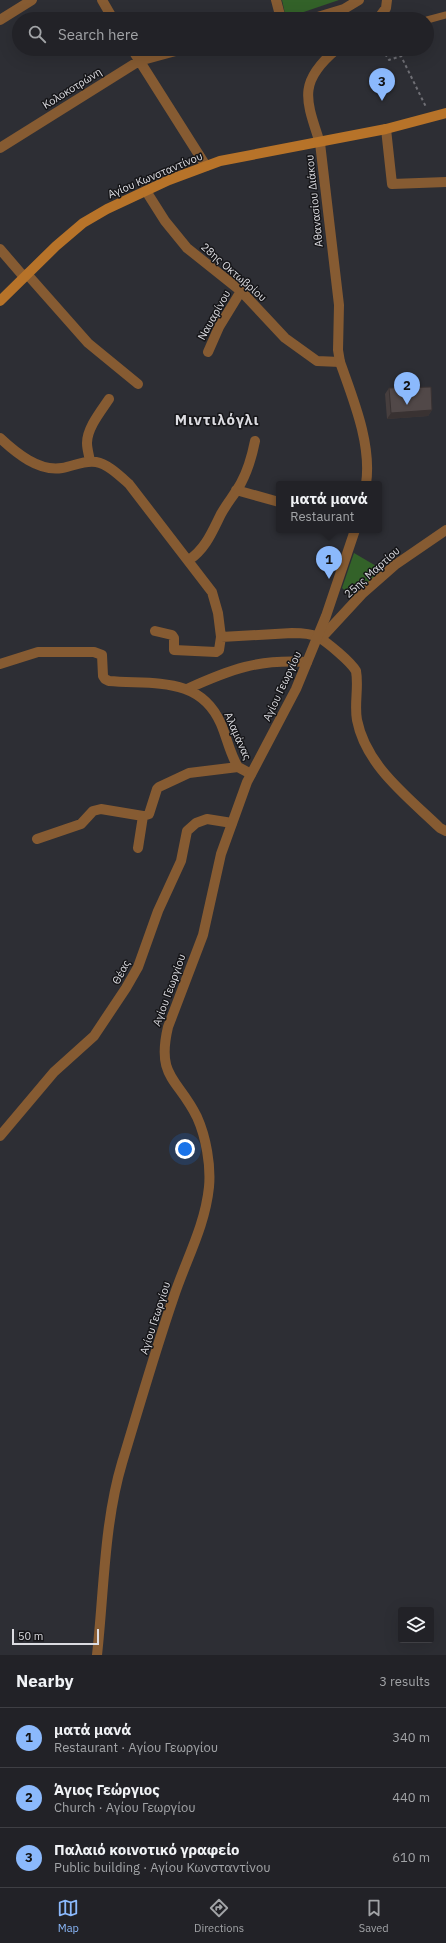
<!DOCTYPE html>
<html lang="en">
<head>
<meta charset="utf-8">
<style>
  body { margin:0; font-family:"IBM Plex Sans",sans-serif; background:#2a2a2f; color:#f1f3f6 }
  .controls { position:absolute; right:12px; bottom:12px; display:grid; overflow:hidden; border-radius:4px; box-shadow:0 4px 16px #0002 }
  .controls button { width:36px; height:36px; display:grid; place-items:center; padding:0; border:0; border-bottom:1px solid #3f3f44; background:#222227; color:#f1f3f6; font:20px sans-serif }
  .scale { position:absolute; left:12px; bottom:10px; width:87px; box-sizing:border-box; padding-left:4px; border:2px solid #dcdce1; border-top:0; font-size:11px; line-height:14px; white-space:nowrap; color:#dcdce1; -webkit-text-stroke:3px #161619; paint-order:stroke }
  .you { position:absolute; left:185px; top:1149px; width:14px; height:14px; margin:-10px; border:3px solid #fff; border-radius:50%; background:#1a73e8; box-shadow:0 0 0 6px #1a73e833 }
  .badge { display:grid; place-items:center; width:26px; height:26px; border-radius:50%; background:#8bb9fc; color:#111; font-size:13px; font-weight:700 }
  .pin { position:absolute; translate:-50% -33px; filter:drop-shadow(0 1px 2px #0008) }
  .pin::after { content:''; position:absolute; top:21px; width:14px; height:12px; background:inherit; clip-path:polygon(0 0,100% 0,50% 100%) }
  .popup { position:absolute; left:276px; top:481px; width:106px; height:52px; box-sizing:border-box; display:grid; place-content:center; border-radius:4px; background:#222227; filter:drop-shadow(0 1px 3px #0005); font-size:13px; white-space:nowrap; color:#a2a4a7 }
  .popup b { font-size:15px; color:#f1f3f6 }
  .popup::after { content:''; position:absolute; left:50%; top:100%; margin-left:-8px; border:8px solid transparent; border-top-color:#222227 }
  .list { margin:0; padding:0; list-style:none }
  h2 { display:flex; justify-content:space-between; align-items:center; height:52px; margin:0; padding:0 16px; font-size:17px }
  h2 small { font-size:13px; font-weight:400; color:#a2a4a7 }
  .list li { display:grid; grid-template-columns:26px 1fr auto; gap:12px; align-items:center; box-sizing:border-box; height:60px; padding:0 16px; border-top:1px solid #3f3f44 }
  .list b { display:block; font-size:15px; white-space:nowrap }
  .list p { margin:0; font-size:13px; white-space:nowrap; color:#a2a4a7 }
  .list em { font-size:13px; font-style:normal; color:#a2a4a7 }
  .icon { flex:none; width:22px; height:22px; fill:none; stroke:currentColor; stroke-width:2; stroke-linecap:round; stroke-linejoin:round }
  .map { position:relative; flex:none; width:446px; height:1655px; overflow:hidden }
  .search { position:absolute; background:#222227; box-shadow:0 4px 16px #0002; left:12px; right:12px; top:12px; height:44px; display:flex; align-items:center; gap:10px; box-sizing:border-box; padding:0 14px; border-radius:22px; color:#a2a4a7; font-size:15px }
  .sheet { height:232px; background:#222227 }
  nav { display:flex; justify-content:space-around; align-items:center; box-sizing:border-box; height:56px; border-top:1px solid #3f3f44; background:#222227; font-size:11px; color:#a2a4a7 }
  nav a { display:grid; justify-items:center; gap:2px }
  nav .on { color:#8bb9fc }
  .map>svg:first-child { display:block }
  .green { fill:#336229 }
  .lines { fill:none; stroke-linecap:round; stroke-linejoin:round }
  .path { stroke:#6f6f75; stroke-width:2; stroke-dasharray:3 3; stroke-linecap:butt }
  .service { stroke:#865b32; stroke-width:7 }
  .minor { stroke:#865b32; stroke-width:10 }
  .tertiary { stroke:#865b32; stroke-width:10 }
  .secondary { stroke:#b77329; stroke-width:10 }
  .wall { fill:#463e3e }
  .shaded-wall { fill:#393232 }
  .building { fill:#514848; stroke:#393232 }
  .labels { text-anchor:middle; stroke-width:3; stroke-linejoin:round; paint-order:stroke }
  .street-label { font-size:11px; fill:#dcdce1; stroke:#161619 }
  .district-label { font-size:15px; font-weight:bold; letter-spacing:1px; fill:#dcdce1; stroke:#161619 }
</style>
</head>
<body>
<div class="map">
<svg width="446" height="1655" viewBox="0 0 446 1655">
  <rect width="100%" height="100%" fill="#2d2e34"/>
  <!-- green -->
  <path class="green" d="M282,0H339L286,18Z
    M354,553L383,570L355,599L342,588Z"/>
  <g class="lines">
    <!-- path -->
    <path class="path" d="M382,49L389,60L401,56L426,107"/>
    <!-- service -->
    <path class="service" d="M427,20L446,15"/>
    <!-- minor -->
    <path class="minor" d="M102,0L113,19
      M276,0L281,19
      M311,19L344,9L359,0
      M378,19L386,8L387,0
      M0,20L32,0
      M132,49L206,166
      M386,129L392,184L446,182
      M320,143C306,100 297,82 337,49
      M0,148L139,61L183,49
      M146,191L165,221L187,248L241,291L285,338L317,361L340,362
      M27,274L88,343L138,384
      M208,352L219,327L241,291
      M0,438C16,453 39,472 62,468C74,466 84,460 96,462C108,464 120,476 129,484L212,592L218,613L221,637
      M90,461C89,455 87,449 87,443C87,428 101,411 109,399
      M236,490L279,502
      M189,560C206,548 212,532 221,514C227,503 235,494 241,483C248,470 252,456 255,441
      M155,631L172,635L174,638V650L216,652L219,650L221,637L292,633C300,633 310,633 318,637C327,642 351,662 356,671C359,687 354,704 357,720C366,766 408,797 440,828L446,831
      M318,637L325,634L362,594L395,565L446,530
      M0,664L38,652H94L102,655L103,676L105,679L109,681C152,685 200,675 221,724C227,738 230,754 238,767L251,774
      M187,689C231,669 258,659 307,662
      M37,839L81,824L93,811L101,809L143,816
      M138,848L143,816L149,814L157,789L159,787L189,773L238,767
      M0,1136L54,1072L94,1036L126,988L138,967L158,911L181,861L187,831L196,823L207,819L232,823"/>
    <!-- tertiary -->
    <path class="tertiary" d="M320,143L339,305L338,350L340,362C353,399 372,444 366,484
      M0,249L24,277
      M97,1655C104,1592 104,1523 122,1463C139,1407 155,1351 174,1296C186,1260 205,1226 209,1187C211,1165 206,1137 197,1117C178,1078 156,1078 168,1027L203,935L221,854L247,782L296,689L326,616L355,530"/>
    <!-- secondary -->
    <path class="secondary" d="M0,301L56,246L83,223L107,209L169,180L220,161L386,129L446,113"/>
  </g>
  <!-- wall -->
  <path class="wall" d="M389,388L432,410L428,416L387,419L385,394Z"/>
  <!-- shaded-wall -->
  <path class="shaded-wall" d="M432,410L428,416L387,419L391,413Z"/>
  <!-- building -->
  <path class="building" d="M431,387L432,410L391,413L389,388Z"/>
  <g class="labels">
    <!-- street labels -->
    <g class="street-label">
      <text transform="translate(72 88) rotate(-32)" y="4">Κολοκοτρώνη</text>
      <text transform="translate(155 175) rotate(-23)" y="4">Αγίου Κωνσταντίνου</text>
      <text transform="translate(314 201) rotate(-96)" y="4">Αθανασίου Διάκου</text>
      <text transform="translate(234 272) rotate(41)" y="4">28ης Οκτωβρίου</text>
      <text transform="translate(214 315) rotate(-61)" y="4">Ναυαρίνου</text>
      <text transform="translate(372 572) rotate(-42)" y="4">25ης Μαρτίου</text>
      <text transform="translate(282 686) rotate(-65)" y="4">Αγίου Γεωργίου</text>
      <text transform="translate(238 736) rotate(66)" y="4">Αλαμάνας</text>
      <text transform="translate(121 972) rotate(-62)" y="4">Θέας</text>
      <text transform="translate(169 990) rotate(-70)" y="4">Αγίου Γεωργίου</text>
      <text transform="translate(155 1318) rotate(-72)" y="4">Αγίου Γεωργίου</text>
    </g>
    <!-- district labels -->
    <g class="district-label">
      <text x="217" y="425">Μιντιλόγλι</text>
    </g>
  </g>
</svg>
<div class="controls">
<button><svg class="icon" aria-label="layers" viewBox="0 0 24 24"><path d="M12 4l9 5-9 5-9-5zM3 14l9 5 9-5"/></svg></button>
</div>
<div class="scale">50 m</div>
<div class="you"></div>
<div class="pin badge" style="left:329px;top:579px">1</div>
<div class="popup"><b>ματά μανά</b>Restaurant</div>
<div class="pin badge" style="left:407px;top:405px">2</div>
<div class="pin badge" style="left:382px;top:101px">3</div>
<div class="search"><svg class="icon" aria-label="search" viewBox="0 0 24 24"><circle cx="10" cy="10" r="6"/><path d="M15 15l6 6"/></svg>Search here</div>
</div>
<section class="sheet">
<h2>Nearby<small>3 results</small></h2>
<ul class="list">
<li><span class="badge">1</span><div><b>ματά μανά</b><p>Restaurant · Αγίου Γεωργίου</p></div><em>340 m</em></li>
<li><span class="badge">2</span><div><b>Άγιος Γεώργιος</b><p>Church · Αγίου Γεωργίου</p></div><em>440 m</em></li>
<li><span class="badge">3</span><div><b>Παλαιό κοινοτικό γραφείο</b><p>Public building · Αγίου Κωνσταντίνου</p></div><em>610 m</em></li>
</ul>
</section>
<nav>
<a class="on"><svg class="icon" aria-label="map" viewBox="0 0 24 24"><path d="M3 6l6-2 6 2 6-2v14l-6 2-6-2-6 2zM9 4v14M15 6v14"/></svg>Map</a>
<a><svg class="icon" aria-label="directions" viewBox="0 0 24 24"><path d="M12 3l9 9-9 9-9-9zM9 14v-3h6M13 9l2 2-2 2"/></svg>Directions</a>
<a><svg class="icon" aria-label="saved" viewBox="0 0 24 24"><path d="M7 4h10v16l-5-4-5 4z"/></svg>Saved</a>
</nav>
</body>
</html>
